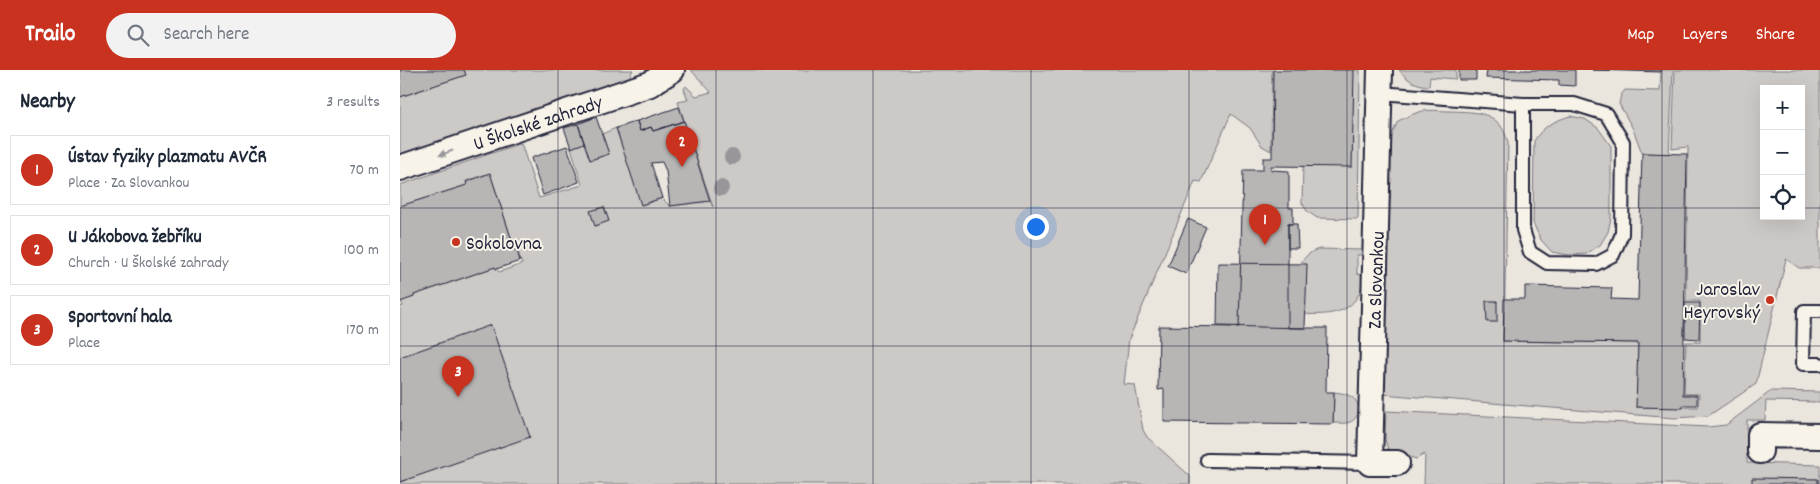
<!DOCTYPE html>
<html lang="en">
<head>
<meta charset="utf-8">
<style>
  body { margin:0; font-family:Dekko,sans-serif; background:#f2f2f3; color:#1f2937 }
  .controls { position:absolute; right:15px; top:15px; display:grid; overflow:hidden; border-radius:0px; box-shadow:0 5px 20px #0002 }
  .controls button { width:45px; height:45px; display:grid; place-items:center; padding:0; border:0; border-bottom:1px solid #e0e1e3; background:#fff; color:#1f2937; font:25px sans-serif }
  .you { position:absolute; left:635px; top:156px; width:18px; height:18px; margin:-12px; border:4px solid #fff; border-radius:50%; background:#1a73e8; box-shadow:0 0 0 8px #1a73e833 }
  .badge { display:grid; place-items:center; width:32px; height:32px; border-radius:50%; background:#c8321e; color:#fff; font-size:16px; font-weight:700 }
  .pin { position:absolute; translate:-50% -41px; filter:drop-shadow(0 1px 2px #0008) }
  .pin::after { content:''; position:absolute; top:26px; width:18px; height:15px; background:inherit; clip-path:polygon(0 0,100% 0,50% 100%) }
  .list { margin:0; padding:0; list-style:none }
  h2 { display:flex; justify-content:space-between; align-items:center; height:65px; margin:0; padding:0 20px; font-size:21px }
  h2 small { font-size:16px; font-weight:400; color:#747a83 }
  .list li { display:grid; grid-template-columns:32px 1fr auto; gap:15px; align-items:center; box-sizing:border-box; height:70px; margin:0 10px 10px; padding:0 10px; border:1px solid #e0e1e3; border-radius:0px }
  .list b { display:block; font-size:19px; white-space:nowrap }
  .list p { margin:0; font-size:16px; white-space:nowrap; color:#747a83 }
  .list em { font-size:16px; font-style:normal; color:#747a83 }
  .icon { flex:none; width:28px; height:28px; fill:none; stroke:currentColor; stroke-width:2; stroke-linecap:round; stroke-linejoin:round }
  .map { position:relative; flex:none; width:1420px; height:414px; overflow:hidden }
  header { display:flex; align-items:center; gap:30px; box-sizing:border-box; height:70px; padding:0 25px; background:#c8321e; color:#fff }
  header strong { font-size:24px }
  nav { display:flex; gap:28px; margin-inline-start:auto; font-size:18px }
  .search { width:350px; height:45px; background:#f2f2f3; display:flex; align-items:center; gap:12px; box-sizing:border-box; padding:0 18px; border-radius:28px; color:#747a83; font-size:19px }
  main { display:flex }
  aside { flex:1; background:#fff }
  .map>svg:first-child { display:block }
  .green { fill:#cdc9c6; stroke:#787680; fill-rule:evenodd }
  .building { fill:#b8b6b5; stroke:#22223b }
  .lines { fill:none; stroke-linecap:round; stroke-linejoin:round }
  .service-casing { stroke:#22223b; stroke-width:16 }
  .minor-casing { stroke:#22223b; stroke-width:28 }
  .service { stroke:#f7f3e8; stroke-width:12 }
  .minor { stroke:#f7f3e8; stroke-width:24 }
  .tree { fill:#98969b }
  .oneway { fill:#97959a }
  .grid { fill:none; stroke:#22223b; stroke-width:1; stroke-opacity:0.55 }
  .poi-dot { fill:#c8321e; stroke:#f7f3e8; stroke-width:2 }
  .labels { text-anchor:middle; stroke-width:4; stroke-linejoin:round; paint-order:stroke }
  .street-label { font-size:20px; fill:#22223b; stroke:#f7f3e8 }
  .poi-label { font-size:20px; fill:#22223b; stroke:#f7f3e8; text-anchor:start }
</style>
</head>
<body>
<header>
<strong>Trailo</strong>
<div class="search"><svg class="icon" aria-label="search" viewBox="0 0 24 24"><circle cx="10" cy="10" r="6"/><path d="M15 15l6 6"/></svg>Search here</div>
<nav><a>Map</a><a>Layers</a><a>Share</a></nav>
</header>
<main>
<aside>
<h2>Nearby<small>3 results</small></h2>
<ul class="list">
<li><span class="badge">1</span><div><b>Ústav fyziky plazmatu AVČR</b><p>Place · Za Slovankou</p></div><em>70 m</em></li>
<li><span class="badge">2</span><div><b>U Jákobova žebříku</b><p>Church · U Školské zahrady</p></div><em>100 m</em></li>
<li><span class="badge">3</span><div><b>Sportovní hala</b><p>Place</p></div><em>170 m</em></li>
</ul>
</aside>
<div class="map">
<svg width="1420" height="414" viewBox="0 0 1420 414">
  <rect width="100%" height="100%" fill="#eae6de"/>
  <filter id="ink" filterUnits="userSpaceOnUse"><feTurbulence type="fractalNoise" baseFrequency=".02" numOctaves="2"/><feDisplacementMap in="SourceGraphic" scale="10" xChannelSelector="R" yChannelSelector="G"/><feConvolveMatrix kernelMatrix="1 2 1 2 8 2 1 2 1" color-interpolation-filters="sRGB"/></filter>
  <g filter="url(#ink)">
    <!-- green -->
    <path class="green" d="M64,0H233L228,9L0,86V27L65,5Z
      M291,0H872L871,81L862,76L850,58L831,44L801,112L795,111L729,269L724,314L735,315L743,360L747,367L790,406V414H0V237L3,236L1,231L14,227V225L95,197L99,202L122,194L117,180H115L90,103L66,111L67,115L1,136L0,138V115L121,73L139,128L182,115L171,78L184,73L190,90L209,84L202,64L216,58L242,135L262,128L270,136L310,131L313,137L278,32L288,30L284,19L286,16L296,26L311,22Z
      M954,0H960L958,149L917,148L907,141L902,133L903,96Z
      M999,0H1056V9L1030,7L1029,16C1016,15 1008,11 999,0Z
      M1261,0H1273L1269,84L1242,83L1233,59L1219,34L1221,25L1225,20L1260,21Z
      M1275,0H1420V198H1399L1386,189L1356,314L1308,346L1274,348L982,324L985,296L990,69L998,51C1005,48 1012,44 1019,42C1029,39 1040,41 1050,41C1077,42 1101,41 1108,73L1104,271L1238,273L1237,337H1298L1299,324H1284L1286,272H1300V231H1286L1288,77L1272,79ZM1364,19H1401V146H1364Z
      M1170,46L1185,49L1198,58L1211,76V148L1208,162L1200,175L1186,184L1169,185L1152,182L1141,170L1133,153L1134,71C1143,56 1154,51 1170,46Z
      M919,179L963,180V185H957V204L962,205C963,212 962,218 959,224C946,249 917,244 894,244C895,221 891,187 919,179Z
      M1371,321L1420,322V332L1366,331L1365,350H1347V393L1420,395V414H1418V409L1352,414H1024L1025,384L1016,389L988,379L985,370L986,341L1308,357L1326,355Z
      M934,322C939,323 946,323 950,326C961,331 962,347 950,352C945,354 939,353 933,353Z"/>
    <!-- building -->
    <path class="building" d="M0,0H64L66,5L0,27Z
      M873,0H954L952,97L871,96V100L889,101V138H893V154H888V258H927L926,322H934L933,354L764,352V319L758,320L759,256L839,257L843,100H863V88H872Z
      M1059,0H1076V10H1059Z
      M1087,0H1175V16L1159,15V10L1086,8Z
      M1192,0H1261V2Z
      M279,37L284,51L253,61L251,57L240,61L237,51Z
      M196,47L209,84L190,90L178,54Z
      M237,51L240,61L251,57L253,61L284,51L310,131L270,136L266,101L262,92L251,93L262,128L241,135L216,58Z
      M178,54L184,73L171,78L164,58Z
      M167,76L179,112L143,125L131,88Z
      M1242,83L1287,84L1283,325H1297V335H1283V338L1236,337L1238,273L1103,271L1104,229H1125V216L1212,218L1211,229L1238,230Z
      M90,103L115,180H117L120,191L96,199L95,197L14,225V227L0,232V136L67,115L66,112Z
      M204,137L209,151L195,156L190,141Z
      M788,149L806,157L786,204L768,196Z
      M888,154H897L898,178H888Z
      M818,193L907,194L905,258L817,256Z
      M1086,231H1097V252H1087Z
      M1285,233H1300L1299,269L1285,268Z
      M91,255L130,367L0,412V287Z
      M1352,408L1418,409V414H1352Z"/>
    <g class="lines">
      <!-- service casing -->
      <g class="service-casing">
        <path id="service" d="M980,23L1123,34H1174L1206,44L1223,72L1222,164L1213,185L1196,194L1147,193L1130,182L1123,160V34
          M1420,241H1404L1403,294H1420
          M807,390L970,393"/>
      </g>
      <!-- minor casing -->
      <g class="minor-casing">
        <g id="minor">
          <path d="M980,0L970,393H997"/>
          <path id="s1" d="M0,98L250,14L272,0"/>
          <path d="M1360,381V365L1420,366"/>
        </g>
      </g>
      <!-- service -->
      <use href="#service" class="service"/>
      <!-- minor -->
      <use href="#minor" class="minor"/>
    </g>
    <!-- trees -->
    <g class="tree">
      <circle cx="332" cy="87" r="8"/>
      <circle cx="321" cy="118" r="8"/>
    </g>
    <!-- one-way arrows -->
    <defs><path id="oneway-solid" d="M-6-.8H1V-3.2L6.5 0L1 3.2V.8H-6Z" transform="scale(1.25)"/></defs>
    <use class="oneway" href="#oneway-solid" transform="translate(46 83) rotate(161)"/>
  </g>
  <!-- grid -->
  <path class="grid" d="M158,0V414M316,0V414M473,0V414M631,0V414M789,0V414M947,0V414M1104,0V414M1262,0V414M0,138H1364M1401,138H1420M0,276H1420"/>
  <!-- markers -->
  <g class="poi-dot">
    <circle cx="56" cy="172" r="5"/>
    <circle cx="1370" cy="230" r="5"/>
  </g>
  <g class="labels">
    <!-- street labels -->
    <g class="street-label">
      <text dy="7" stroke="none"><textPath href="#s1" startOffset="145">U Školské zahrady</textPath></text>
      <text transform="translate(975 210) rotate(-88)" y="7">Za Slovankou</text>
    </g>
    <!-- poi labels -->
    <g class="poi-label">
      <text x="66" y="179">Sokolovna</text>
      <text x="1360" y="225" text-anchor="end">Jaroslav<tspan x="1360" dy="23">Heyrovský</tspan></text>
    </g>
  </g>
</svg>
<div class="controls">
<button>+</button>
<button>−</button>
<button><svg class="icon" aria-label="locate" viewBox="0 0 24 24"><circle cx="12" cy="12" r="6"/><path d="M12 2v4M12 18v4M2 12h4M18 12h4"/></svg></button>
</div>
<div class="you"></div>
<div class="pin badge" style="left:865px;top:175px">1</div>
<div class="pin badge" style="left:282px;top:97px">2</div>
<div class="pin badge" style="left:58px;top:327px">3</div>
</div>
</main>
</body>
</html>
